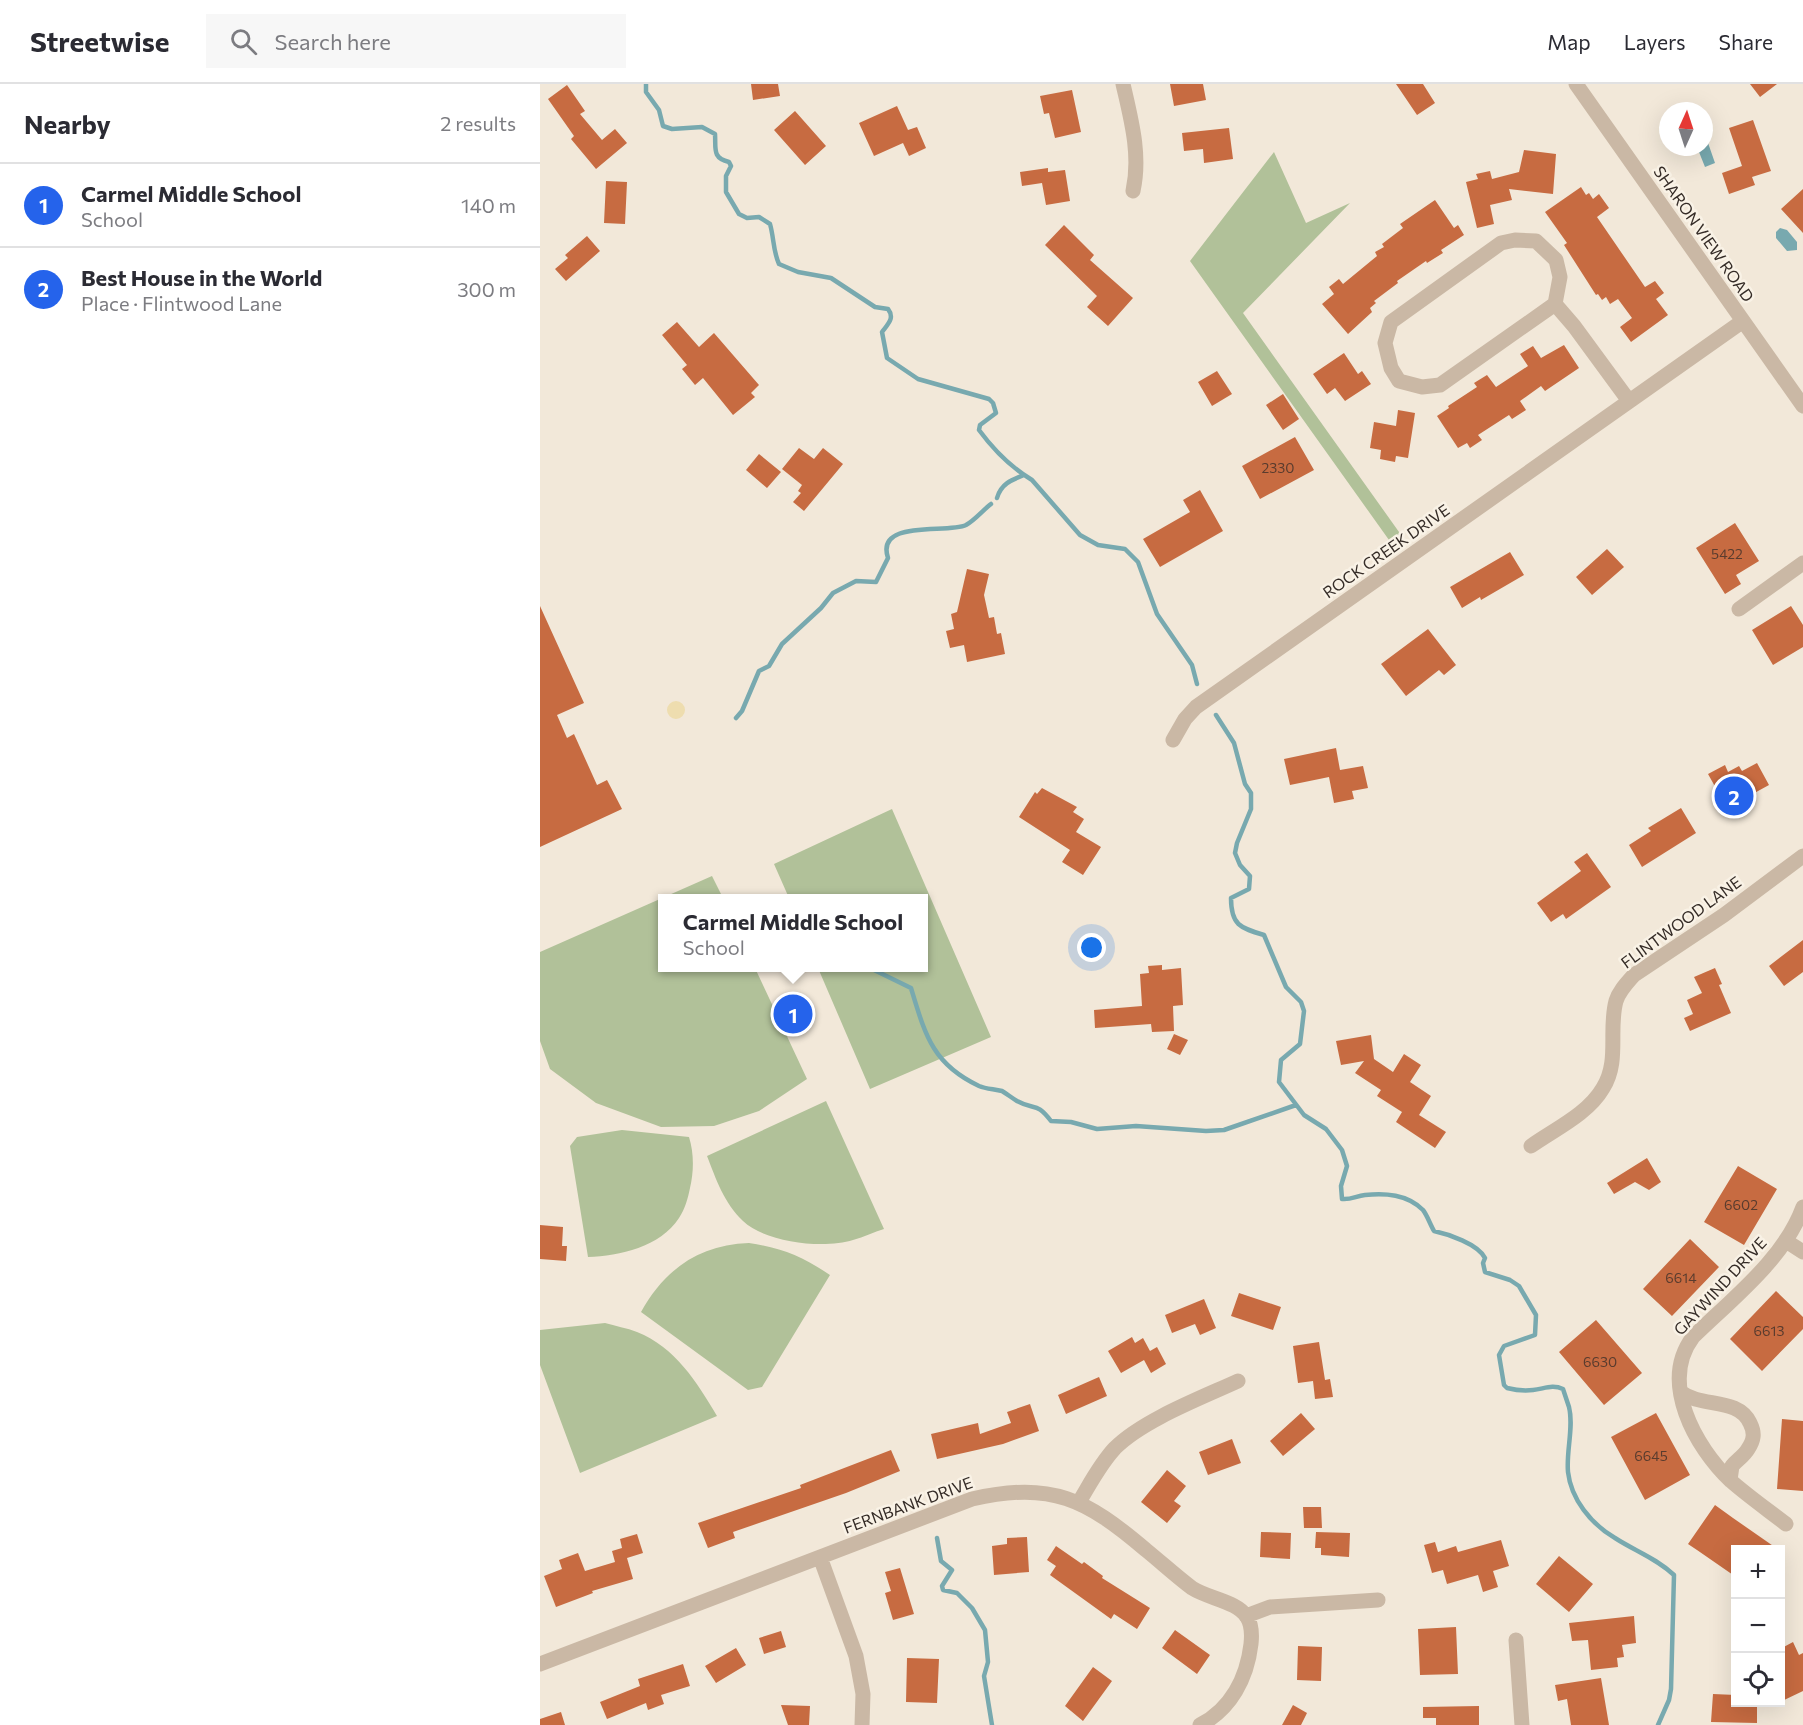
<!DOCTYPE html>
<html lang="en">
<head>
<meta charset="utf-8">
<style>
  body { margin:0; font-family:Commissioner,sans-serif; background:#f7f7f7; color:#2b2b33 }
  .controls { position:absolute; right:18px; bottom:18px; display:grid; overflow:hidden; border-radius:0px; box-shadow:0 6px 24px #0002 }
  .controls button { width:54px; height:54px; display:grid; place-items:center; padding:0; border:0; border-bottom:2px solid #e1e1e2; background:#fff; color:#2b2b33; font:30px sans-serif }
  .compass { position:absolute; left:1119px; top:18px; width:54px; height:54px; border-radius:50%; background:#fff; box-shadow:0 6px 24px #0002; rotate:3deg }
  .you { position:absolute; left:552px; top:864px; width:21px; height:21px; margin:-15px; border:4px solid #fff; border-radius:50%; background:#1a73e8; box-shadow:0 0 0 9px #1a73e833 }
  .badge { display:grid; place-items:center; width:39px; height:39px; border-radius:50%; background:#2563eb; color:#fff; font-size:20px; font-weight:700 }
  .pin { position:absolute; translate:-50% -50%; border:3px solid #fff; box-shadow:0 2px 6px #0006 }
  .popup { position:absolute; left:118px; top:810px; width:270px; height:78px; box-sizing:border-box; display:grid; place-content:center; border-radius:0px; background:#fff; filter:drop-shadow(0 2px 4px #0005); font-size:20px; white-space:nowrap; color:#7c7c81 }
  .popup b { font-size:22px; color:#2b2b33 }
  .popup::after { content:''; position:absolute; left:50%; top:100%; margin-left:-12px; border:12px solid transparent; border-top-color:#fff }
  .list { margin:0; padding:0; list-style:none }
  h2 { display:flex; justify-content:space-between; align-items:center; height:78px; margin:0; padding:0 24px; font-size:26px }
  h2 small { font-size:20px; font-weight:400; color:#7c7c81 }
  .list li { display:grid; grid-template-columns:39px 1fr auto; gap:18px; align-items:center; box-sizing:border-box; height:84px; padding:0 24px; border-top:2px solid #e1e1e2 }
  .list b { display:block; font-size:22px; white-space:nowrap }
  .list p { margin:0; font-size:20px; white-space:nowrap; color:#7c7c81 }
  .list em { font-size:20px; font-style:normal; color:#7c7c81 }
  .icon { flex:none; width:33px; height:33px; fill:none; stroke:currentColor; stroke-width:2; stroke-linecap:round; stroke-linejoin:round }
  .map { position:relative; flex:none; width:1263px; height:1641px; overflow:hidden }
  header { display:flex; align-items:center; gap:36px; box-sizing:border-box; height:84px; padding:0 30px; background:#fff; border-bottom:2px solid #e1e1e2 }
  header strong { font-size:28px }
  nav { display:flex; gap:33px; margin-inline-start:auto; font-size:21px }
  .search { width:420px; height:54px; background:#f7f7f7; display:flex; align-items:center; gap:15px; box-sizing:border-box; padding:0 21px; border-radius:0px; color:#7c7c81; font-size:22px }
  main { display:flex }
  aside { flex:1; background:#fff }
  .map>svg:first-child { display:block }
  .green { fill:#b1c199 }
  .sand { fill:#eeddaf }
  .water { fill:#78a9af }
  .lines { fill:none; stroke-linecap:round; stroke-linejoin:round }
  .stream { stroke:#78a9af; stroke-width:4.5 }
  .building { fill:#c76b41 }
  .minor { stroke:#cab8a5; stroke-width:15 }
  .labels { text-anchor:middle; stroke-width:5; stroke-linejoin:round; paint-order:stroke }
  .number-label { font-size:14px; fill:#5a3c2e }
  .street-label { font-size:16px; fill:#352c27; stroke:#f9f2e6 }
</style>
</head>
<body>
<header>
<strong>Streetwise</strong>
<div class="search"><svg class="icon" aria-label="search" viewBox="0 0 24 24"><circle cx="10" cy="10" r="6"/><path d="M15 15l6 6"/></svg>Search here</div>
<nav><a>Map</a><a>Layers</a><a>Share</a></nav>
</header>
<main>
<aside>
<h2>Nearby<small>2 results</small></h2>
<ul class="list">
<li><span class="badge">1</span><div><b>Carmel Middle School</b><p>School</p></div><em>140 m</em></li>
<li><span class="badge">2</span><div><b>Best House in the World</b><p>Place · Flintwood Lane</p></div><em>300 m</em></li>
</ul>
</aside>
<div class="map">
<svg width="1263" height="1641" viewBox="0 0 1263 1641">
  <rect width="100%" height="100%" fill="#f2e8d9"/>
  <!-- green -->
  <path class="green" d="M734,68L766,139L810,119L703,229L864,455L854,463L650,177Z
    M352,725L451,953L330,1005L278,884H383V814H249L234,780Z
    M172,792L183,814H122V884H215L267,995L219,1027L174,1042L121,1043L56,1019L10,985L0,957V868Z
    M286,1017L344,1145C334,1148 324,1153 313,1156C284,1165 226,1159 203,1137C184,1119 176,1095 167,1072Z
    M82,1046L149,1053C154,1069 154,1087 150,1104C148,1114 145,1125 139,1134C120,1163 80,1172 48,1173L30,1062L37,1053Z
    M209,1159C242,1164 262,1172 290,1191L222,1303L208,1306L101,1228C125,1185 159,1161 209,1159Z
    M65,1239C75,1242 87,1244 97,1248C135,1263 157,1298 177,1332L40,1389L0,1281V1246Z"/>
  <!-- sand -->
  <path class="sand" d="M127 626a9 9 0 1 1 18 0a9 9 0 1 1-18 0Z"/>
  <!-- water -->
  <path class="water" d="M1167,56L1175,79L1165,83L1157,63H1164V57Z
    M1240,144L1247,146L1257,158V166L1247,167L1236,154V148Z"/>
  <g class="lines">
    <!-- stream -->
    <path class="stream" d="M106,0V8L119,26L123,42L132,45L162,43L175,50C176,65 172,74 189,78L191,82L186,92V108L199,130L207,134L219,133L230,140C234,154 233,167 239,180L258,188L291,194L335,223L348,225C355,234 348,240 342,248L347,274L378,295L449,315L453,319L456,329L440,341L439,346C453,365 472,384 492,396L540,451L558,461L585,465L598,478L617,530L652,581L657,600
      M457,414C461,400 471,396 484,391
      M676,631L694,659L705,700L711,709V725L697,759L695,769L700,781L710,792L709,805L691,814C691,841 700,844 724,851L746,903L761,918L764,927L760,960L741,976L739,998L764,1031L786,1045L802,1066L807,1082L801,1102L802,1115C811,1116 816,1112 825,1111C845,1109 867,1110 883,1126C887,1131 890,1140 894,1147C908,1150 938,1160 945,1174L943,1179L945,1188L970,1196L979,1202L996,1231L995,1251L964,1262L959,1271L964,1301L967,1304C975,1306 985,1307 993,1306C1004,1305 1012,1300 1023,1305C1025,1311 1027,1317 1029,1323C1034,1343 1026,1367 1028,1388C1031,1415 1051,1440 1075,1454C1095,1467 1116,1474 1134,1491L1131,1605L1129,1616L1118,1641
      M196,634L202,627L219,587L229,582L242,560L281,524L293,509L316,497L336,498L348,474C335,435 407,450 426,441C435,436 443,426 451,420
      M330,884L371,904C385,950 392,980 439,1002C446,1005 454,1005 462,1007C467,1010 472,1014 477,1017C495,1027 496,1017 511,1037L531,1038L557,1045L596,1042L666,1047L684,1046L756,1021
      M397,1454L401,1477L412,1486L402,1502L403,1506L417,1509L432,1524L445,1546L448,1578L444,1592L452,1641"/>
  </g>
  <!-- building -->
  <path class="building" d="M211,0H238L240,12L213,16Z
    M630,0H663L666,16L634,22Z
    M856,0H883L895,19L877,31Z
    M1210,0H1237L1220,13Z
    M27,1L45,27L40,30L62,56L75,45L87,59L56,85L31,55L34,52L8,15Z
    M532,6L541,48L515,54L509,29L504,30L500,12Z
    M357,22L368,46L377,43L386,64L369,72L363,59L334,72L319,39Z
    M255,27L286,62L265,81L234,46Z
    M1213,36L1231,87L1212,93L1215,101L1189,110L1182,89L1202,82L1189,44Z
    M689,44L693,75L664,79L663,65L644,67L642,49Z
    M984,66L1016,70L1013,110L969,105L972,116L950,121L954,140L937,144L926,98L938,95L936,90L950,87L952,95L979,88Z
    M508,84V88L525,86L530,117L506,121L502,99L482,102L480,88Z
    M66,97L87,98L85,140L64,139Z
    M1041,103L1046,111L1049,109L1053,115L1059,110L1069,124L1057,133L1105,203L1115,197L1124,209L1116,215L1128,231L1091,258L1080,243L1092,234L1078,215L1070,220L1066,213L1062,216L1058,210L1056,211L1024,161L1027,159L1005,128Z
    M1263,105V149L1241,125Z
    M895,116L914,144L918,141L924,151L901,166L903,169L887,179L886,177L857,197L858,199L834,217L836,219L830,224L832,228L808,250L782,220L794,210L789,203L799,195L803,200L837,172L835,168L844,163L842,160L863,144L860,140Z
    M524,141L554,171L550,176L593,214L568,242L547,223L557,212L505,161Z
    M47,152L60,167L26,197L15,185L28,174L25,171Z
    M137,238L159,263L174,249L219,301L211,309L215,313L193,331L163,294L155,301L142,285L147,281L122,251Z
    M1024,261L1039,284L1005,307L1001,302L980,317L986,326L972,335L969,331L938,351L942,356L930,364L927,359L918,364L897,332L909,324L908,322L937,303L934,299L947,291L956,303L988,282L980,270L993,262L1001,274Z
    M804,269L818,290L822,287L831,300L805,317L795,304L787,310L773,290Z
    M677,287L692,310L672,322L658,298Z
    M743,310L759,335L743,346L726,321Z
    M858,326L875,329L868,374L856,372L855,378L840,375L841,366L830,364L834,338L856,342Z
    M755,353L774,386L720,415L702,382Z
    M259,364L274,375L283,364L303,380L264,427L253,418L261,409L258,407L262,401L242,385Z
    M219,370L241,388L227,404L206,386Z
    M660,406L683,447L620,483L603,455L650,428L643,416Z
    M1195,439L1219,477L1196,491L1201,500L1185,510L1156,464Z
    M1067,465L1084,483L1052,511L1036,493Z
    M970,468L984,491L941,516L940,513L922,524L910,503Z
    M427,485L449,490L444,511L449,534L454,533L457,550L461,549L465,570L427,578L424,561L410,564L406,547L414,545L411,530L417,528Z
    M0,522L44,619L17,631L27,654L34,650L57,701L67,696L82,725L0,763Z
    M1251,522L1263,541V563L1233,581L1212,546Z
    M888,545L916,581L904,591L899,586L866,612L841,580Z
    M796,664L800,686L823,682L828,704L812,707L814,715L794,719L789,693L750,701L744,675Z
    M1217,679L1229,701L1187,724L1168,690L1185,681L1188,688L1199,682L1202,687Z
    M502,704L537,723L533,728L544,735L536,748L561,763L543,791L522,778L530,766L479,733L495,708L497,710Z
    M1141,724L1156,749L1102,783L1089,761L1111,747L1108,744Z
    M1047,769L1071,803L1026,835L1023,830L1011,838L997,819L1041,787L1034,778Z
    M1263,856V888L1244,902L1229,882Z
    M622,881V886L641,884L643,921L633,922L634,947L612,948L611,940L555,944L554,926L602,922L600,890L609,889L608,882Z
    M1175,884L1182,900L1179,901L1191,929L1150,947L1144,934L1153,930L1147,916L1162,909L1154,893Z
    M634,950L648,956L640,971L627,965Z
    M831,951L834,975L853,988L864,970L881,981L870,998L891,1012L879,1031L906,1048L895,1064L856,1038L862,1028L837,1012L841,1006L815,989L824,977L801,981L796,957Z
    M1107,1074L1121,1098L1109,1106L1095,1098L1074,1110L1067,1099Z
    M1198,1082L1237,1105L1204,1161L1164,1138Z
    M0,1141L23,1143L22,1162H27L26,1177L0,1175Z
    M1150,1155L1179,1183L1132,1232L1103,1205Z
    M1236,1207L1263,1233V1245L1222,1287L1190,1255Z
    M699,1209L741,1223L733,1246L691,1232Z
    M664,1215L676,1244L660,1251L655,1240L632,1249L625,1231Z
    M1056,1236L1102,1289L1064,1321L1019,1268Z
    M592,1253L595,1259L603,1254L610,1267L617,1263L626,1280L611,1289L604,1276L581,1289L568,1267Z
    M779,1258L785,1296L790,1295L793,1313L775,1315L773,1297L758,1299L753,1262Z
    M559,1293L567,1312L526,1330L518,1311Z
    M490,1320L499,1347L463,1360L397,1375L391,1350L438,1339L440,1350L471,1339L467,1328Z
    M761,1329L775,1345L743,1372L730,1357Z
    M1116,1329L1150,1391L1105,1416L1071,1353Z
    M1242,1335L1263,1337V1407L1237,1405Z
    M692,1355L701,1379L668,1391L659,1368Z
    M351,1366L360,1387L306,1409L193,1448L195,1454L168,1464L158,1439L261,1404L260,1401Z
    M627,1386L646,1402L634,1417L641,1422L627,1439L601,1418Z
    M1175,1421L1193,1434L1239,1466H1196V1493L1157,1466L1148,1460Z
    M763,1423H781L782,1444H764Z
    M721,1448L751,1449L750,1475L720,1473Z
    M776,1448L810,1449L809,1473L781,1471V1464H775Z
    M97,1450L103,1469L87,1474L93,1495L52,1507L53,1509L16,1523L4,1492L22,1485L19,1476L38,1469L45,1487L75,1478L72,1467L82,1464L80,1455Z
    M487,1453L489,1488L454,1491L452,1462L467,1460V1454Z
    M961,1456L969,1482L953,1487L958,1503L943,1508L938,1491L907,1500L903,1486L892,1489L884,1461L895,1458L898,1468L916,1462L918,1468Z
    M516,1462L542,1480L544,1478L563,1492L562,1494L610,1524L597,1545L574,1530L571,1535L510,1491L516,1482L507,1476Z
    M1019,1472L1053,1500L1029,1528L996,1500Z
    M360,1484L374,1530L353,1536L345,1509L351,1507L345,1488Z
    M1094,1532L1096,1559L1082,1561L1084,1573L1077,1574L1078,1583L1051,1586L1048,1556L1032,1557L1029,1539Z
    M916,1543L918,1590L880,1591L878,1545Z
    M635,1546L670,1571L657,1590L622,1564Z
    M241,1547L246,1563L224,1570L219,1554Z
    M1253,1558L1259,1571L1263,1569V1607L1240,1618V1565Z
    M758,1562L782,1563L781,1597L757,1596Z
    M196,1564L206,1581L176,1599L165,1582Z
    M367,1574L399,1575L397,1619L366,1618Z
    M143,1580L150,1602L121,1611L124,1620L108,1626L106,1619L67,1635L60,1618L100,1602L98,1595Z
    M553,1583L572,1597L543,1637L525,1622Z
    M1061,1594L1069,1641H1031L1027,1615L1018,1617L1015,1601Z
    M1173,1610L1196,1611V1618H1217V1639L1171,1638Z
    M241,1621L270,1622L269,1641H248Z
    M753,1621L767,1629L761,1641H742Z
    M939,1622V1641H896V1634H883V1623Z
    M21,1628L25,1641H0V1635Z"/>
  <g class="lines">
    <!-- minor -->
    <path class="minor" d="M583,0C591,35 601,71 593,107
      M1036,0L1263,322
      M1015,220L900,301L882,303L859,297L851,284L845,259L851,238L961,159L975,156L996,157L1016,176L1020,193L1015,220L1034,242L1089,317
      M1199,525L1263,479
      M633,656L645,635L656,623L1203,237
      M991,1062C1015,1045 1048,1030 1063,1004C1080,977 1068,946 1076,917C1079,907 1087,899 1094,891L1184,831L1263,772
      M1246,1157L1263,1168
      M1141,1308C1161,1324 1198,1313 1210,1339C1215,1349 1214,1356 1208,1365C1204,1372 1197,1376 1192,1382L1190,1396
      M539,1418C550,1400 560,1380 575,1364C603,1336 661,1314 698,1297
      M1246,1440C1228,1426 1208,1412 1191,1397C1155,1363 1119,1298 1153,1253C1193,1214 1244,1175 1263,1123
      M280,1473L316,1572L323,1610L322,1641
      M706,1532L730,1523L838,1516
      M976,1556L982,1641
      M0,1580L432,1415C512,1397 546,1415 606,1466C622,1479 636,1492 652,1504C669,1515 697,1517 707,1533C712,1541 712,1551 711,1560C707,1594 691,1625 660,1641"/>
  </g>
  <g class="labels">
    <!-- number labels -->
    <g class="number-label">
      <text x="738" y="389">2330</text>
      <text x="1187" y="475">5422</text>
      <text x="1201" y="1126">6602</text>
      <text x="1141" y="1199">6614</text>
      <text x="1229" y="1252">6613</text>
      <text x="1060" y="1283">6630</text>
      <text x="1111" y="1377">6645</text>
    </g>
    <!-- street labels -->
    <g class="street-label">
      <text transform="translate(1164 150) rotate(55)" y="6">SHARON VIEW ROAD</text>
      <text transform="translate(846 467) rotate(-35)" y="6">ROCK CREEK DRIVE</text>
      <text transform="translate(1141 838) rotate(-36)" y="6">FLINTWOOD LANE</text>
      <text transform="translate(1180 1202) rotate(-47)" y="6">GAYWIND DRIVE</text>
      <text transform="translate(368 1421) rotate(-20)" y="6">FERNBANK DRIVE</text>
    </g>
  </g>
</svg>
<div class="controls">
<button>+</button>
<button>−</button>
<button><svg class="icon" aria-label="locate" viewBox="0 0 24 24"><circle cx="12" cy="12" r="6"/><path d="M12 2v4M12 18v4M2 12h4M18 12h4"/></svg></button>
</div>
<svg class="compass" viewBox="-18 -18 36 36"><path d="M0-13l5 13h-10z" fill="#e53935"/><path d="M0 13l5-13h-10z" fill="#7c7c81"/></svg>
<div class="you"></div>
<div class="pin badge" style="left:253px;top:930px">1</div>
<div class="popup"><b>Carmel Middle School</b>School</div>
<div class="pin badge" style="left:1194px;top:712px">2</div>
</div>
</main>
</body>
</html>
